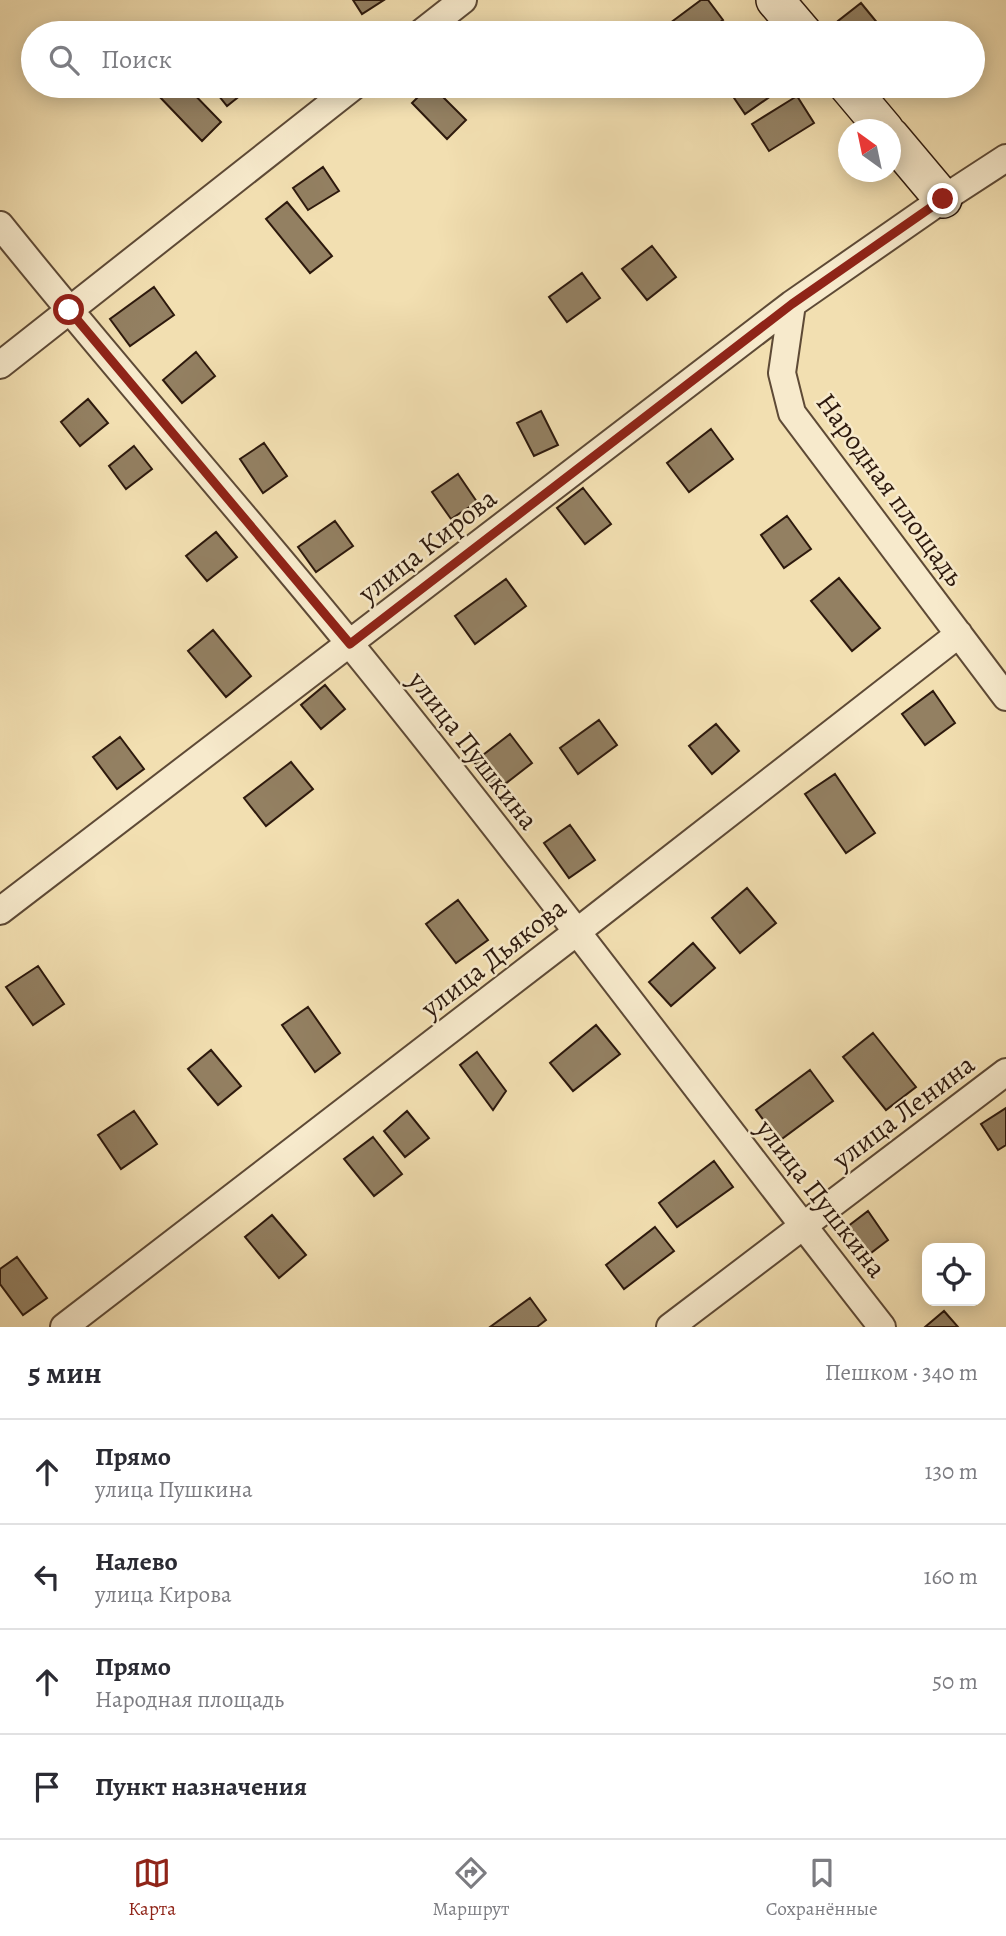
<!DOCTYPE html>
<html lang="ru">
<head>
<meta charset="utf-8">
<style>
  body { margin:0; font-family:Alegreya,serif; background:#f7f7f7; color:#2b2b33 }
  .controls { position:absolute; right:21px; bottom:21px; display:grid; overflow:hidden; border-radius:14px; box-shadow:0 4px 18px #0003 }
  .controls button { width:63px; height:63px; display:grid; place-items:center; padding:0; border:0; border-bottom:2px solid #e1e1e2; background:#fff; color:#2b2b33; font:35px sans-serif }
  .compass { position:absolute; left:838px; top:119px; width:63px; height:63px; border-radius:50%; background:#fff; box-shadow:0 4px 18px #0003; rotate:327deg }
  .stop { position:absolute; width:21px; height:21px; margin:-16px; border:5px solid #8f2418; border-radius:50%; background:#fff }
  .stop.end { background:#8f2418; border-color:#fff; box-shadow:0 2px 7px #0008 }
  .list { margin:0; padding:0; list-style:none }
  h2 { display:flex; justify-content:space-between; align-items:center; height:91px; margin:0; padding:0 28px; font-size:30px }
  h2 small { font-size:23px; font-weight:400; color:#7c7c81 }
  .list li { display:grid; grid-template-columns:46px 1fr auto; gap:21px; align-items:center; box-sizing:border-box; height:105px; padding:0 28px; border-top:2px solid #e1e1e2 }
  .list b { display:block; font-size:26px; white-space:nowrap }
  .list p { margin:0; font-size:23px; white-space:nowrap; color:#7c7c81 }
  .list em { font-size:23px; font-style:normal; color:#7c7c81 }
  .icon { flex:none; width:38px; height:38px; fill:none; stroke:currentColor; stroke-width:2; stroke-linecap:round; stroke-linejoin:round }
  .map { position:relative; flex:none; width:1006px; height:1327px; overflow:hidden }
  .search { position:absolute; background:#fff; box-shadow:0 4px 18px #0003; left:21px; right:21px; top:21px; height:77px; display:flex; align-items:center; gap:18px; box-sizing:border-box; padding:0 24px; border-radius:38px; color:#7c7c81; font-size:26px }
  .sheet { height:511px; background:#fff }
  nav { display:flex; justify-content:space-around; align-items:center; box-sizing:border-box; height:98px; border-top:2px solid #e1e1e2; background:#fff; font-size:19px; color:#7c7c81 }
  nav a { display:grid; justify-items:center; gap:4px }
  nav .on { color:#8f2418 }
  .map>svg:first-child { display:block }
  .building { fill:#938062; stroke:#2d190d; stroke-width:2 }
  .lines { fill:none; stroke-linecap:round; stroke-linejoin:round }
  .street-casing { stroke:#5e4a36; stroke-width:30 }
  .secondary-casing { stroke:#2d190d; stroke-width:40 }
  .street { stroke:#f7eacc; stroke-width:26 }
  .secondary { stroke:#f7eacc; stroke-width:37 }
  .route { stroke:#8f2418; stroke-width:9 }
  .labels { text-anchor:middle; stroke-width:5; stroke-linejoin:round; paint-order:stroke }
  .street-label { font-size:28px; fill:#2d190d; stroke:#f7eacc }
</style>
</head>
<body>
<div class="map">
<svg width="1006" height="1327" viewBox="0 0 1006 1327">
  <rect width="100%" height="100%" fill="#f2dfb1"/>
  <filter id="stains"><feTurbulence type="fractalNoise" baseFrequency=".00286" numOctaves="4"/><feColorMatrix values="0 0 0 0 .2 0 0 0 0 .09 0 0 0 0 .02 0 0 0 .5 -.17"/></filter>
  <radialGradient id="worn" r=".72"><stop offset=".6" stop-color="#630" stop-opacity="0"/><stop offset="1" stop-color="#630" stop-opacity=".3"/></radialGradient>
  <!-- building -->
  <path class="building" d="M353,0H384L362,14Z
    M701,0H708L723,20L705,33H669L666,26Z
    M861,3L884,31L881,33H848L838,21Z
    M164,86H186L221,122L202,141L156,93Z
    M211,86H250L251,87L227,106Z
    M429,86H432L466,120L447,139L412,103Z
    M738,86H779L781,89L745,114L730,92Z
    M797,96L814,123L769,151L752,124Z
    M323,167L339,191L308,210L293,188Z
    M287,202L332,256L310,273L266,219Z
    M652,246L676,277L647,300L622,269Z
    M582,273L600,298L567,322L549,297Z
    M154,287L174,315L130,346L110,319Z
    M196,352L215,376L182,403L163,380Z
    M88,399L108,423L80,446L61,422Z
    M541,411L558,445L534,456L517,423Z
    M711,429L733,459L689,492L667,463Z
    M264,443L287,476L263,493L240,459Z
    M134,446L152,469L126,489L109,466Z
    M458,474L477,502L451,519L432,492Z
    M583,488L611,524L585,544L557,508Z
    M787,516L811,549L784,568L761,535Z
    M335,521L353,546L316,572L298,547Z
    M216,532L237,557L207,581L186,556Z
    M839,578L880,628L852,651L811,601Z
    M506,579L526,606L475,644L455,616Z
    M213,630L251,676L226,697L188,651Z
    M325,685L345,709L321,729L301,705Z
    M933,691L955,723L925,745L902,714Z
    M599,720L617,745L578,774L560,748Z
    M716,724L739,751L712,774L689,746Z
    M510,734L532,763L496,791L474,762Z
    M120,737L144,769L117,789L93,757Z
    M291,762L313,789L266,826L244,798Z
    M835,774L875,833L846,853L805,794Z
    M570,825L595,860L569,878L544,843Z
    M747,888L776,923L740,953L712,918Z
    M458,900L488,940L456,963L426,924Z
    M693,943L715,968L671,1006L649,982Z
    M38,966L64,1004L33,1025L6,987Z
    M308,1007L340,1053L315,1072L282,1025Z
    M596,1025L620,1054L573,1091L550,1063Z
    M873,1033L916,1087L886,1110L843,1057Z
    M211,1050L241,1086L218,1105L188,1069Z
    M477,1052L506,1091L493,1110L460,1065Z
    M810,1070L833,1101L779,1141L756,1110Z
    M1006,1108V1145L998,1150L981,1124Z
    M134,1111L157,1144L121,1169L98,1135Z
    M407,1111L429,1138L405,1157L384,1131Z
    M373,1137L402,1174L374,1196L344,1159Z
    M714,1161L733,1187L677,1227L659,1203Z
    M868,1211L888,1240L867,1256L847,1227Z
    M272,1215L306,1255L279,1278L245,1237Z
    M655,1227L674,1251L624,1289L606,1265Z
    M17,1257L47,1298L23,1315L0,1284V1269Z
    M530,1298L546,1320L537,1327H490Z
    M944,1311L958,1327H925Z"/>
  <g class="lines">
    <!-- street casing -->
    <g class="street-casing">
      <path id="street" d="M421,33L463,0
        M1006,158L943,199L792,304L782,373L792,413L1006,697
        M0,225C114,367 235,503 350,644C532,868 704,1100 882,1327
        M0,365L354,86
        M0,911L792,304
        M64,1327L578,931L959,634
        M670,1327L1006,1072"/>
    </g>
    <!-- secondary casing -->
    <g class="secondary-casing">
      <path id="secondary" d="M775,0L803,33
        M848,86L885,130
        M890,136L943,199"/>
    </g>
    <!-- street -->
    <use href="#street" class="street"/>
    <!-- secondary -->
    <use href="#secondary" class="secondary"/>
  </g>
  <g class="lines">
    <!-- route -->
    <path class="route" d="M69,310L350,644L792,304L943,199"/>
  </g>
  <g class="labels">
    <!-- street labels -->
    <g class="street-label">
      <text transform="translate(891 489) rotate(54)" y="10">Народная площадь</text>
      <text transform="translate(427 545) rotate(-38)" y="10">улица Кирова</text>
      <text transform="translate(474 750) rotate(52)" y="10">улица Пушкина</text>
      <text transform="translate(493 957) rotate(-38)" y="10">улица Дьякова</text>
      <text transform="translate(903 1111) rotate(-37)" y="10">улица Ленина</text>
      <text transform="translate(822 1198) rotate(52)" y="10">улица Пушкина</text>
    </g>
  </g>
  <rect width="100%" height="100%" filter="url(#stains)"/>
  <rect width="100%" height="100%" fill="url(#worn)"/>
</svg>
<div class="controls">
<button><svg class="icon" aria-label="locate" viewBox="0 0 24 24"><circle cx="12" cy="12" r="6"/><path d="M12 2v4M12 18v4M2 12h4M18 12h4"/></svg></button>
</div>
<svg class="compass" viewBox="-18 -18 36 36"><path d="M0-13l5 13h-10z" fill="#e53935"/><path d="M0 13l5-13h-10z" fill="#7c7c81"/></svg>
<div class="stop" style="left:69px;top:310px"></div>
<div class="stop end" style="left:943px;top:199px"></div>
<div class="search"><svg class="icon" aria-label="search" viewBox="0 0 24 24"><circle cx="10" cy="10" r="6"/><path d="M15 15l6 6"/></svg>Поиск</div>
</div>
<section class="sheet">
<h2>5 мин<small>Пешком · 340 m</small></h2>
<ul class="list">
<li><svg class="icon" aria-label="ahead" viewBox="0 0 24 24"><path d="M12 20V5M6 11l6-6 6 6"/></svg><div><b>Прямо</b><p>улица Пушкина</p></div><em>130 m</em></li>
<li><svg class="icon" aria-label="left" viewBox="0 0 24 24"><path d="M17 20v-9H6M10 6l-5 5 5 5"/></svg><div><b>Налево</b><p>улица Кирова</p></div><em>160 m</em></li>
<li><svg class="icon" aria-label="ahead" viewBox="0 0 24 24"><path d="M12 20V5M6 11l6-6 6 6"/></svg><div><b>Прямо</b><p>Народная площадь</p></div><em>50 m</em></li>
<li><svg class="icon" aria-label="arrive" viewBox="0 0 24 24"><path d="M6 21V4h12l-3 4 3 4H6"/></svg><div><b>Пункт назначения</b></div></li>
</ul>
</section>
<nav>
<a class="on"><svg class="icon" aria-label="map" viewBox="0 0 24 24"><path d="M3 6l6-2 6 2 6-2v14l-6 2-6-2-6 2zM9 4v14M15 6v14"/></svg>Карта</a>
<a><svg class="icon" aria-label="directions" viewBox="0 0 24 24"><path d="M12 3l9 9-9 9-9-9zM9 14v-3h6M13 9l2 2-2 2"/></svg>Маршрут</a>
<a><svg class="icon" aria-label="saved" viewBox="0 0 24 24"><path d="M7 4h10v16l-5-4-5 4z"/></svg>Сохранённые</a>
</nav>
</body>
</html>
